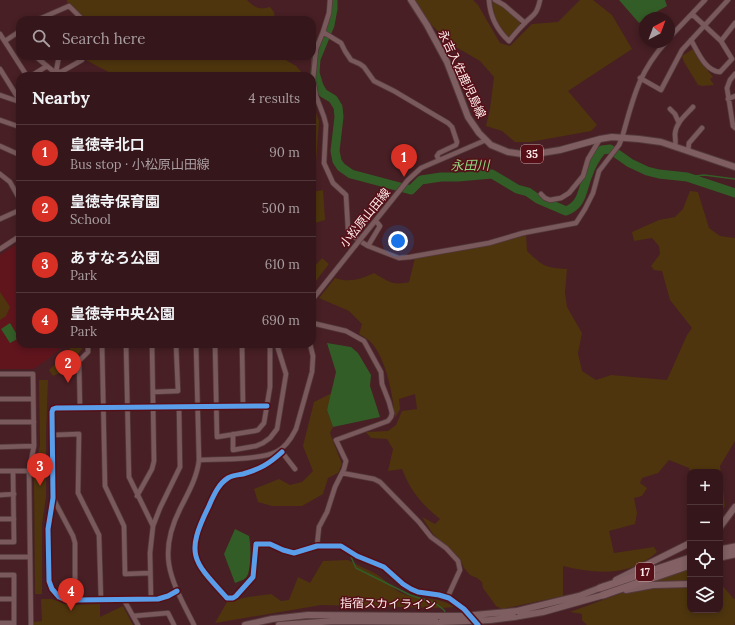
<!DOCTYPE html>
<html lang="en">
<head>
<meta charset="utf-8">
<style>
  body { margin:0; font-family:Lora,"Noto Sans JP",serif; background:#3d2024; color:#f1f3f6 }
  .controls { position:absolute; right:12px; bottom:12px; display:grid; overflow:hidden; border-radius:8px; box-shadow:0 2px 6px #0003 }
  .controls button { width:36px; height:36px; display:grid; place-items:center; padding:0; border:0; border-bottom:1px solid #4f363a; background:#35171b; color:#f1f3f6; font:20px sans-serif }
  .compass { position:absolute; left:639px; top:12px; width:36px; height:36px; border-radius:50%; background:#35171b; box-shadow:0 2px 6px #0003; rotate:41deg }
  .you { position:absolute; left:398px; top:241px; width:14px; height:14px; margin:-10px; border:3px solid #fff; border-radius:50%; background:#1a73e8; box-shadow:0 0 0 6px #1a73e833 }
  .badge { display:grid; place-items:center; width:26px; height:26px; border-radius:50%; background:#d93025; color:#fff; font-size:13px; font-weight:700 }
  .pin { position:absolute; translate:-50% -33px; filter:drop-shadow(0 1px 2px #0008) }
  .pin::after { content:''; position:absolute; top:21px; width:14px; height:12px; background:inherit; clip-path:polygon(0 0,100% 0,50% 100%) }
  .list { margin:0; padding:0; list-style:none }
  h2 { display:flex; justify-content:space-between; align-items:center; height:52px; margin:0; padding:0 16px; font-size:17px }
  h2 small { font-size:13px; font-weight:400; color:#aa9fa3 }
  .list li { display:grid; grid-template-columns:26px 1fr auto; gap:12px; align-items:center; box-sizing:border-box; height:56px; padding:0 16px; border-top:1px solid #4f363a }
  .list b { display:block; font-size:15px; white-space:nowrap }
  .list p { margin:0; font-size:13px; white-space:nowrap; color:#aa9fa3 }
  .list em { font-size:13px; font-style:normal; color:#aa9fa3 }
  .icon { flex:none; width:22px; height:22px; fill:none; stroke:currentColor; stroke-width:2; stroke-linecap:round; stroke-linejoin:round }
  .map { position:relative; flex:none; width:735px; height:625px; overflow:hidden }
  .search { position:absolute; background:#35171b; box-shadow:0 2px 6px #0003; left:16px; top:16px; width:300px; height:44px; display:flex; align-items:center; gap:10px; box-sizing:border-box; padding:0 14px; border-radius:12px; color:#aa9fa3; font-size:15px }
  .panel { position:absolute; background:#35171b; box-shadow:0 2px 6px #0003; left:16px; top:72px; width:300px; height:276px; border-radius:12px }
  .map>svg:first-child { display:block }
  .built { fill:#60151d }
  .green { fill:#4e350e }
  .water { fill:#335d27 }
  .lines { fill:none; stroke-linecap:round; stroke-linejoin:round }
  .stream { stroke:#335d27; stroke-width:1.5 }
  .river { stroke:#335d27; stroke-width:9 }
  .minor-casing { stroke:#54393c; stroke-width:6 }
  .major-casing { stroke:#54393c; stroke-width:8 }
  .highway-casing { stroke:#54393c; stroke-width:9 }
  .minor { stroke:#79595b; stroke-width:4.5 }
  .major { stroke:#7e5e60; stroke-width:6 }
  .highway { stroke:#826063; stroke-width:7 }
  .minor-bridge-casing { stroke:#54393c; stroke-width:6; stroke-linecap:butt }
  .major-bridge-casing { stroke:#54393c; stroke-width:8; stroke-linecap:butt }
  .minor-bridge { stroke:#79595b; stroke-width:4.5 }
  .major-bridge { stroke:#7e5e60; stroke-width:6 }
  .cycleway-casing { stroke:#570f17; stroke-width:8 }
  .cycleway { stroke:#5a9eea; stroke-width:5 }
  .labels { text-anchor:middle; stroke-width:3; stroke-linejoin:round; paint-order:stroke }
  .shield { fill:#570f17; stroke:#cdaaab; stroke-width:1 }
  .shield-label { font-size:11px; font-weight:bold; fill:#ffeceb }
  .street-label { font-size:12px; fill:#ffeceb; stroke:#570f17 }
  .water-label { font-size:13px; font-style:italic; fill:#8ed681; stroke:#570f17 }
</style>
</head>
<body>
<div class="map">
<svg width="735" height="625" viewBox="0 0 735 625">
  <rect width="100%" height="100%" fill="#471f24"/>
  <!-- built -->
  <path class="built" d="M20,242V344H61L60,349L44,362L33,369H0V255Z"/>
  <!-- green -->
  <path class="green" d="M67,0H247C255,8 259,10 270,7L274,12L275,20H87L67,2Z
    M415,0H473L478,5L500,43L510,46L532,24L558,22L580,0H593L612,15L632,49L568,91L597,125L591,131L530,142H515L502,131L486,126L490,109L494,77L480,61L449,43L429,22Z
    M494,2L503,6L520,21V24L510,36H507L496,21L492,3Z
    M693,49L699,60L713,77L710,79L714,85L702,86L698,85L684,62L682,56Z
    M83,56H279L296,66L305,76H116L82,58Z
    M312,102L319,121L316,163L312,164Z
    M323,190L325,220L312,224V192Z
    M690,191L698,192L709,228L720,236L735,238V441L720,466L725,506L722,511L720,509V472H690L689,468L669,460L658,473L642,478L640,483L647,488L642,496L634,498L637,513L635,524L609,531L614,553L654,547L657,552C631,577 595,574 563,566V596L502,609L496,606L483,588L482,582L477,578L470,575L464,568L460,559L433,534L422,517L435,524L440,519C422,505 410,490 402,469L388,471L393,449L387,439L371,438L366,432L388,431L396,425L402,411L417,409L415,394L399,399L400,409L395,418C393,395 387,364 374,346C370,340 364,337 359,334L362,324L349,311L319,298L335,278C349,283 362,279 374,273C388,281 392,286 409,282L415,258L526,235L527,251C543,266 545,268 567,269L565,293L567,307L582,333L578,353L582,371L596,380L611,375L667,380L687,335L692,328L670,300L662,271L654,270L651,266L660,254L659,246L652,238L634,241L632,232L659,220L675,217L683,209Z
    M322,258L329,264L312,286V265L314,267Z
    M0,292L10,307L6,316L0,320Z
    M70,344H82V349L74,359V372H62L53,376L49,370L70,350Z
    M39,380H48L46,434V497L42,524V594H35L34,475L40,445Z
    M332,393L327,410L333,427L330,433L342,464L338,473L328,478L323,494L302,506H272L258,502L254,489L279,479L290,485L302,482L313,471L303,446L314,402Z
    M348,560C357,565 367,569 376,574C385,579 392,588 401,593C418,601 438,595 454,607L443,608L321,605L215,623L227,602L248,597L271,594L281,601L289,600L298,577L310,583L323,561Z
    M690,568V610H720V583L733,598L735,599V623L734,625H587L582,620V614L570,612Z
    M41,599H52L69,605L100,604V617L123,606L133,625H33V622L42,621Z"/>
  <!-- water -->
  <path class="water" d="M619,0H665L667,6L645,18L639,23Z
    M10,323L19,338L10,343L1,329Z
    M327,343L351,347L358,353L371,375L370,386L380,417L333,427L327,410L336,372Z
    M235,529L249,536C251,545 251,565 248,574C246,580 240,581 235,583L224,554Z"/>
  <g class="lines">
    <!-- stream -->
    <path class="stream" d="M687,177L704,175L735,179
      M351,557L356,568L410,595L435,603L444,610L446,614"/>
    <!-- river -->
    <path class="river" d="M333,0V9L330,25L316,59L315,73L319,86L323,93L333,99L338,107L339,117L335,151L337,161L341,167L351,174L411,190L421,180L441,177H458L492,174L517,189L528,192L538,199L566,211C583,205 582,189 588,175C591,166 596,157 602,150L610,149L630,163L647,171L659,174L687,177L735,193"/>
    <!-- minor casing -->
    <g class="minor-casing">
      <path id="minor" d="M330,0L329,13L323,32L316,49L313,80L316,96L324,117L326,125L324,163L333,183L346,195L348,229C352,237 360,241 368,246
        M489,0C490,16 497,30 509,41C513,36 517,31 522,26C532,14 536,18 540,0
        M495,0L504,5L525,23
        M37,20L69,6L83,20
        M323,32L341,43L345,51L351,60L360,64L364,67L374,81L394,91L448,123L452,127L457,142L456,145L439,153L437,156L439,160
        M0,34L27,76
        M669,38L705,0
        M691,40C698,52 705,71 720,72L732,59L721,41L692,14
        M5,41L20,31
        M721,41L735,23
        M35,56L53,71L61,72L82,60L83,56
        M0,69L20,101
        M56,72L59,56
        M735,74L730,80L727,88L733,126L735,128
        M31,76L47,66
        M640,78L661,90L682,50L728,0
        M0,95L20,102
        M728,99L735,96
        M670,109L675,114L679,123
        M0,120L20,127
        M0,146L20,155
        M675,146C676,141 675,138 675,134C676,122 686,115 693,107
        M688,151L689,143L702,128
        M0,174L10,182L20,200
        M541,194L545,198L550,200L561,198L569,193L583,176L588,159L600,139
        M0,219L20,210
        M376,221L380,226L368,246L399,258L410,257L489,243L523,233L576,223L585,209L593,193L599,171L619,145L622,138C633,99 638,73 666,42
        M363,236L408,180L421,168L486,140
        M0,249L20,236
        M312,300L355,246
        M312,323L346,331L364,341L381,372L382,384L389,402L392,413L391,417L388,421L336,440L346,461L344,469L335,487L327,512L319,527L317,546
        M102,344L105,486L124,526L125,574L150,573
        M126,344L129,477L153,526
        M215,344L217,437L254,431L258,430L264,423L270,387V344
        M242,344L243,406
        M0,374H33L34,446L29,471L31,625
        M153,392L178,391L176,344
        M0,399H33
        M80,408L79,361L88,352V344
        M0,422H34
        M233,434V450L256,446L263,443L270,438L277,429L286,374L277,345L275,344
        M53,435L79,434L78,493L99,535L101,600
        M0,447L34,446
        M281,451L295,469
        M282,452C269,464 260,469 243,474C238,475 233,475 228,478C218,484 213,497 208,508C185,555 193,561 227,598H233L236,596L253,577L256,544H270L283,550L294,553L317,546H341L357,556L384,567L403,584L411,589L418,592L439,595L449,598L464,609L478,625
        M199,460C218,459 260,460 276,452C285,448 291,439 296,429L312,372L313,356L310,344
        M0,471H29
        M342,473L374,479L380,482L419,522L431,537L446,548L458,561L460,570L449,594V598
        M0,495L14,494
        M137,496L152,469L154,461L152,344
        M54,500L73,536L75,543V600
        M0,519H14
        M0,542H14L13,471
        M0,557H30
        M0,575H14V625
        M177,591L168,596L158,599L75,600H66L59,597L52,589L49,581L48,529L53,498L52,412L53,409L56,408L267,406
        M0,599H14
        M151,599L150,553L153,526L160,508L180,467L179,407
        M124,600L138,625
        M133,616L168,613L174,625
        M0,623H14
        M194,625C172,581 156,557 180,509C188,493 197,478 199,460L196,344"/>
    </g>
    <!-- major casing -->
    <g class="major-casing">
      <path id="major" d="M411,0L427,25L447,62L468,117L479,133L491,145L508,152L529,155L560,150L600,139L612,137L639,139L661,142L735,167
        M720,527L735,507
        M616,580L690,543
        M626,590L653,585L690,584
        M517,611L579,596L605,586
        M514,617L543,612L607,594
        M245,625L272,619L308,615L438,616
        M279,625L335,621L441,622"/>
    </g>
    <!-- highway casing -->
    <g class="highway-casing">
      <path id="highway" d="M720,550L735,547
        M720,557L735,554
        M600,588L690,558
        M603,595L690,565"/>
    </g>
    <!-- minor -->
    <use href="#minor" class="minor"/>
    <!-- major -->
    <use href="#major" class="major"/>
    <!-- highway -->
    <use href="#highway" class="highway"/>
    <!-- minor-bridge casing -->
    <g class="minor-bridge-casing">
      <path id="minor-bridge" d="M355,246L363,236"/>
    </g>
    <!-- major-bridge casing -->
    <g class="major-bridge-casing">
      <path id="major-bridge" d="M438,616H463L517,611
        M441,622L490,620L514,617"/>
    </g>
    <!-- minor-bridge -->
    <use href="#minor-bridge" class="minor-bridge"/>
    <!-- major-bridge -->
    <use href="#major-bridge" class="major-bridge"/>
    <!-- cycleway casing -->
    <g class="cycleway-casing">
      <path id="cycleway" d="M282,452C269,464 260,469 243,474C238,475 233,475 228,478C218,484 213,497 208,508C185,555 193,561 227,598H233L236,596L253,577L256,544H270L283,550L294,553L317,546H341L357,556L384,567L403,584L411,589L418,592L439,595L449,598L464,609L478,625
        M177,591L168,596L158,599L75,600H66L59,597L52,589L49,581L48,529L53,498L52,412L53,409L56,408L267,406"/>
    </g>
    <!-- cycleway -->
    <use href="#cycleway" class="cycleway"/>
  </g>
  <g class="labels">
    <!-- shield labels -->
    <g class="shield">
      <rect x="521" y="145" width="22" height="18" rx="3"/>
      <rect x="636" y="563" width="18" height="18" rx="3"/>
    </g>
    <g class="shield-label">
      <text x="532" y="158">35</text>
      <text x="645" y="576">17</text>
    </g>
    <!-- street labels -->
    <g class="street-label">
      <text transform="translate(462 74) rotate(65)" y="4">永吉入佐鹿児島線</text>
      <text transform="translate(365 218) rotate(-51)" y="4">小松原山田線</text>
      <text transform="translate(388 604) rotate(1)" y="4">指宿スカイライン</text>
    </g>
    <!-- water labels -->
    <g class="water-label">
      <text transform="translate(470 165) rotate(-1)" y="5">永田川</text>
    </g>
  </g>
</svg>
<div class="controls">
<button>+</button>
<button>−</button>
<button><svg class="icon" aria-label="locate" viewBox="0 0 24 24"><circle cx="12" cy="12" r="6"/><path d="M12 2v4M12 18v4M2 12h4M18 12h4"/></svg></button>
<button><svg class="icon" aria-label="layers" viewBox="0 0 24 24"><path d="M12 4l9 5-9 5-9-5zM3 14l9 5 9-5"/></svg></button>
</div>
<svg class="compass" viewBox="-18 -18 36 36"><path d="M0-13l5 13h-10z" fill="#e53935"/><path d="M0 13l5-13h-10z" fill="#aa9fa3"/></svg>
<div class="you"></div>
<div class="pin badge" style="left:404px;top:177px">1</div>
<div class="pin badge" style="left:68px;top:383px">2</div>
<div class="pin badge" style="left:40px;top:486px">3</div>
<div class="pin badge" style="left:71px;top:611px">4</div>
<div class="search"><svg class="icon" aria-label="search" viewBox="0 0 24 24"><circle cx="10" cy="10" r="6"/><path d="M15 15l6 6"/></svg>Search here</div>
<section class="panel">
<h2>Nearby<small>4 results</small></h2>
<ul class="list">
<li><span class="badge">1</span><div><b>皇徳寺北口</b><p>Bus stop · 小松原山田線</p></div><em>90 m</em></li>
<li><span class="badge">2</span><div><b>皇徳寺保育園</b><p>School</p></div><em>500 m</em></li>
<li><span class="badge">3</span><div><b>あすなろ公園</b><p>Park</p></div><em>610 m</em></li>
<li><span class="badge">4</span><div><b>皇徳寺中央公園</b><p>Park</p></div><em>690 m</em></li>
</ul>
</section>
</div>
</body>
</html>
